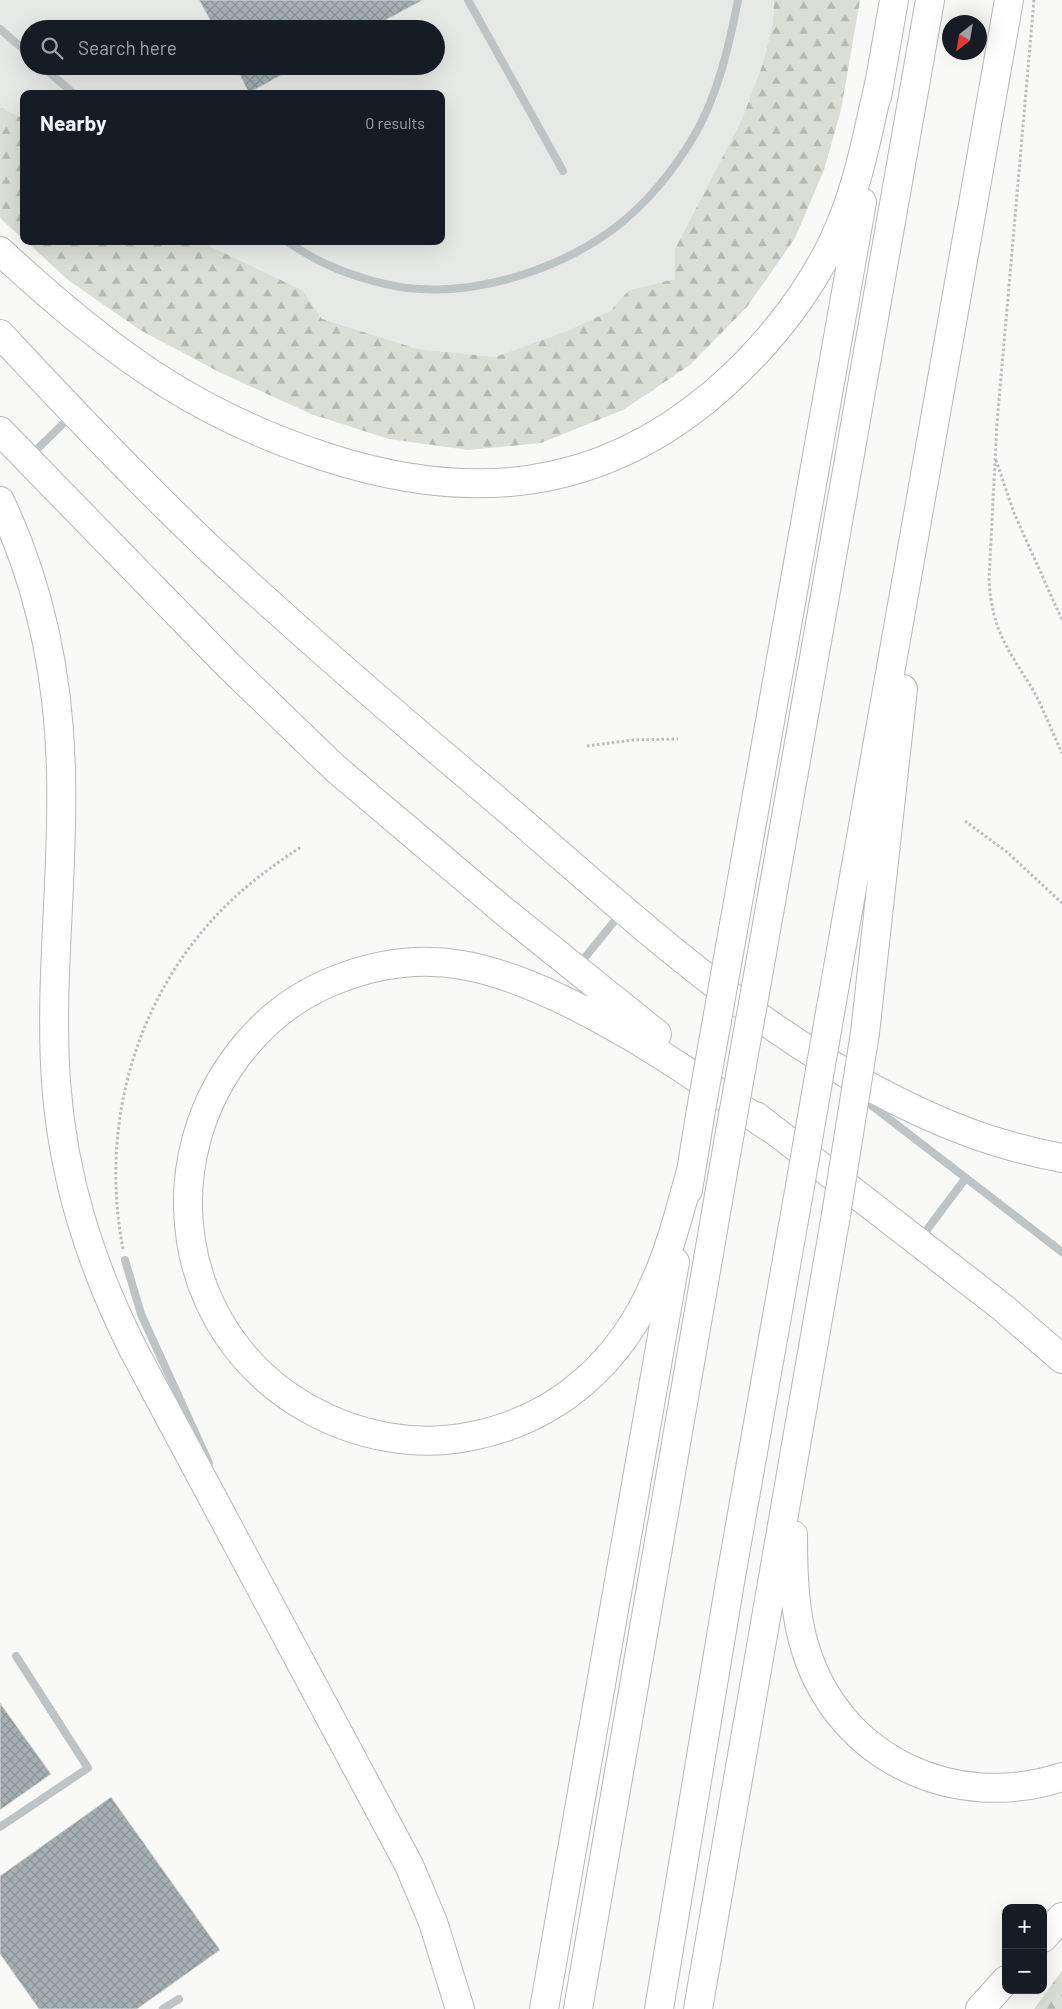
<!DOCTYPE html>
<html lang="en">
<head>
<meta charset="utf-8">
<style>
  body { margin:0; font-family:Barlow,sans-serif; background:#242831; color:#f1f3f6 }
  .controls { position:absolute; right:15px; bottom:15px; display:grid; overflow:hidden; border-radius:10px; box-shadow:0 5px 20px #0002 }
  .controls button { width:45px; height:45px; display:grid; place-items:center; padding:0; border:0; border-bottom:1px solid #363941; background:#171b24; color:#f1f3f6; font:25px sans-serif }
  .compass { position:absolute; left:942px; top:15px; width:45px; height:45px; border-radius:50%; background:#171b24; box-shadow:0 5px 20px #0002; rotate:211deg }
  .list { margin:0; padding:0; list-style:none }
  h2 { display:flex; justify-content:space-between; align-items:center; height:65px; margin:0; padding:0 20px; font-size:21px }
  h2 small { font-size:16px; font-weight:400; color:#9ea1a6 }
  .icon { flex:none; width:28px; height:28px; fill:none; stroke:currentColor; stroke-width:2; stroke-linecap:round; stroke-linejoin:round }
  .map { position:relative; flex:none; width:1062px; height:2009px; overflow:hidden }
  .search { position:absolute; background:#171b24; box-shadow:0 5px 20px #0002; left:20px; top:20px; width:425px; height:55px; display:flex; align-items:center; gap:12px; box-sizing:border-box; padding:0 18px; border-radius:28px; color:#9ea1a6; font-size:19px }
  .panel { position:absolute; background:#171b24; box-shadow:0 5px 20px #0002; left:20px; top:90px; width:425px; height:155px; border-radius:10px }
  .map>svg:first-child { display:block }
  .built { fill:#e7e9e7; fill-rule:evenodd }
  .forest { fill:url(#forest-firs) }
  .building { fill:url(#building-cross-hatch); stroke:#dbdbda }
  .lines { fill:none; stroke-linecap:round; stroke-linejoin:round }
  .motorway-casing { stroke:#b4b9bb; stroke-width:30 }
  .path { stroke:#b9bdbf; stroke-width:3; stroke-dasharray:2.5 2.5; stroke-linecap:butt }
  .service { stroke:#bec4c6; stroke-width:8 }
  .motorway { stroke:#fff; stroke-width:28 }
  .motorway-bridge-casing { stroke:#b4b9bb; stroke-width:30; stroke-linecap:butt }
  .motorway-bridge { stroke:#fff; stroke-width:28 }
</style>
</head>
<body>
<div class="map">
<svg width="1062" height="2009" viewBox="0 0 1062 2009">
  <defs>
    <pattern id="forest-firs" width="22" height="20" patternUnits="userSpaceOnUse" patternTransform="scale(1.25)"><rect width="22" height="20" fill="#daded7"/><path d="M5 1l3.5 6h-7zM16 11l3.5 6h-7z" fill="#b5b9b4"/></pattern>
    <pattern id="building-cross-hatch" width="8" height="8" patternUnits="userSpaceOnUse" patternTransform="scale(1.25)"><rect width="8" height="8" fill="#a6b0b3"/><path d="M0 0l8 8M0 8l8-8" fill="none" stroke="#8b9497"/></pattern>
  </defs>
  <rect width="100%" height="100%" fill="#f9f9f7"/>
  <!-- built -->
  <path class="built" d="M0,0H774L773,23L762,66L742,119L675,249V279L629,290L610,311L567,331L495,357L418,349L322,319L302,290L199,241H441V94H24V119L0,107ZM29,29H436V66H29Z"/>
  <!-- forest -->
  <path class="forest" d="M774,0H860L841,110L824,170L795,238L747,307L690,365L623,410L541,443L468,450L389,439L311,414L221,373L140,330L68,280L26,241H199L302,290L322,319L418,349L495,357L567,331L610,311L629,290L675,279V249L742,119L762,66L773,23Z
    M0,107L24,119V240L0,218Z
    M1062,1971V2009H1034L1061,1972Z"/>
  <!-- building -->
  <path class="building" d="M199,0H423L369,29H215Z
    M235,66H298L249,93Z
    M0,1703L51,1774L0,1810Z
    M111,1797L220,1950L137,2009H39L0,1954V1876Z"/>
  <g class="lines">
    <!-- motorway casing -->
    <g class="motorway-casing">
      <path id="motorway" d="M877,97L894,0
        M0,251C53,300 108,347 169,385C219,416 273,440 329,458C470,503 597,492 713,394C768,347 818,284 844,216C861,173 869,126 880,80
        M0,334C68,407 137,480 210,549C300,633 393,713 487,792C635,918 785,1064 970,1133C1000,1144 1031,1152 1062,1158
        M0,431L228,665L336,769L505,912L657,1034
        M0,501C40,585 59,678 61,772C64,875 49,979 56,1082C63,1178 90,1263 133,1349L409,1865L433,1922L460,2009
        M733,930L862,202
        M762,953L930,0
        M831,1007L1009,0
        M865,1033L903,689
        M756,1116L1002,1307L1062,1359
        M691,1171C680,1209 671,1247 655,1282C621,1362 558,1419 472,1436C416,1448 356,1436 307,1408C175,1333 150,1159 246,1045C269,1017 299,995 333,981C375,964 417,957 462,965C498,971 532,985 565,1001C638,1036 703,1082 770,1128
        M688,1190L701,1110
        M793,1535C793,1573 794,1614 806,1651C841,1760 955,1812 1062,1777
        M1043,1938L1062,1917
        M544,2009L675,1262
        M578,2009L730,1132
        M659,2009L730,1582L800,1186
        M698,2009L836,1215
        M980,2009L1006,1980"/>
    </g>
    <!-- path -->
    <path class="path" d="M1034,0L997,423L989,580C992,631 1008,649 1033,690C1044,710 1052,732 1062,753
      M996,460L1014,513L1062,620
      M587,746L633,740L678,739
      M965,821L1008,853L1062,903
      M123,1249C101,1135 130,1015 206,927C233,895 267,869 301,847"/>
    <!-- service -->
    <path class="service" d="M468,0L563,171
      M0,29L29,54
      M42,66L74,94
      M286,241C299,249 312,258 326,264C352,276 391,288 420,289C485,293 560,268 612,230C645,206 674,170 694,136C718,95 729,46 738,0
      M30,456L70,417
      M578,966L621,913
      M862,1098L1062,1252
      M920,1239L965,1179
      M125,1260L141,1314L209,1463
      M0,1827L88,1768L16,1656
      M163,2009L179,1999"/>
    <!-- motorway -->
    <use href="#motorway" class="motorway"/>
    <!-- motorway-bridge casing -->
    <g class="motorway-bridge-casing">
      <path id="motorway-bridge" d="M701,1110L733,930
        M730,1132L762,953
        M800,1186L831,1007
        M836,1215L865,1033"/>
    </g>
    <!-- motorway-bridge -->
    <use href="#motorway-bridge" class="motorway-bridge"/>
  </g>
</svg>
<div class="controls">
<button>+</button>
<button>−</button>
</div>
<svg class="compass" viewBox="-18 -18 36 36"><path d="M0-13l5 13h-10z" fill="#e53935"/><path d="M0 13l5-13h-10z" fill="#9ea1a6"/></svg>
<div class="search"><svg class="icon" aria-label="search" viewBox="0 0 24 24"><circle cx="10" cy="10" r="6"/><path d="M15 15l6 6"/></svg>Search here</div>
<section class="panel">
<h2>Nearby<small>0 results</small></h2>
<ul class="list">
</ul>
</section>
</div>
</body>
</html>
